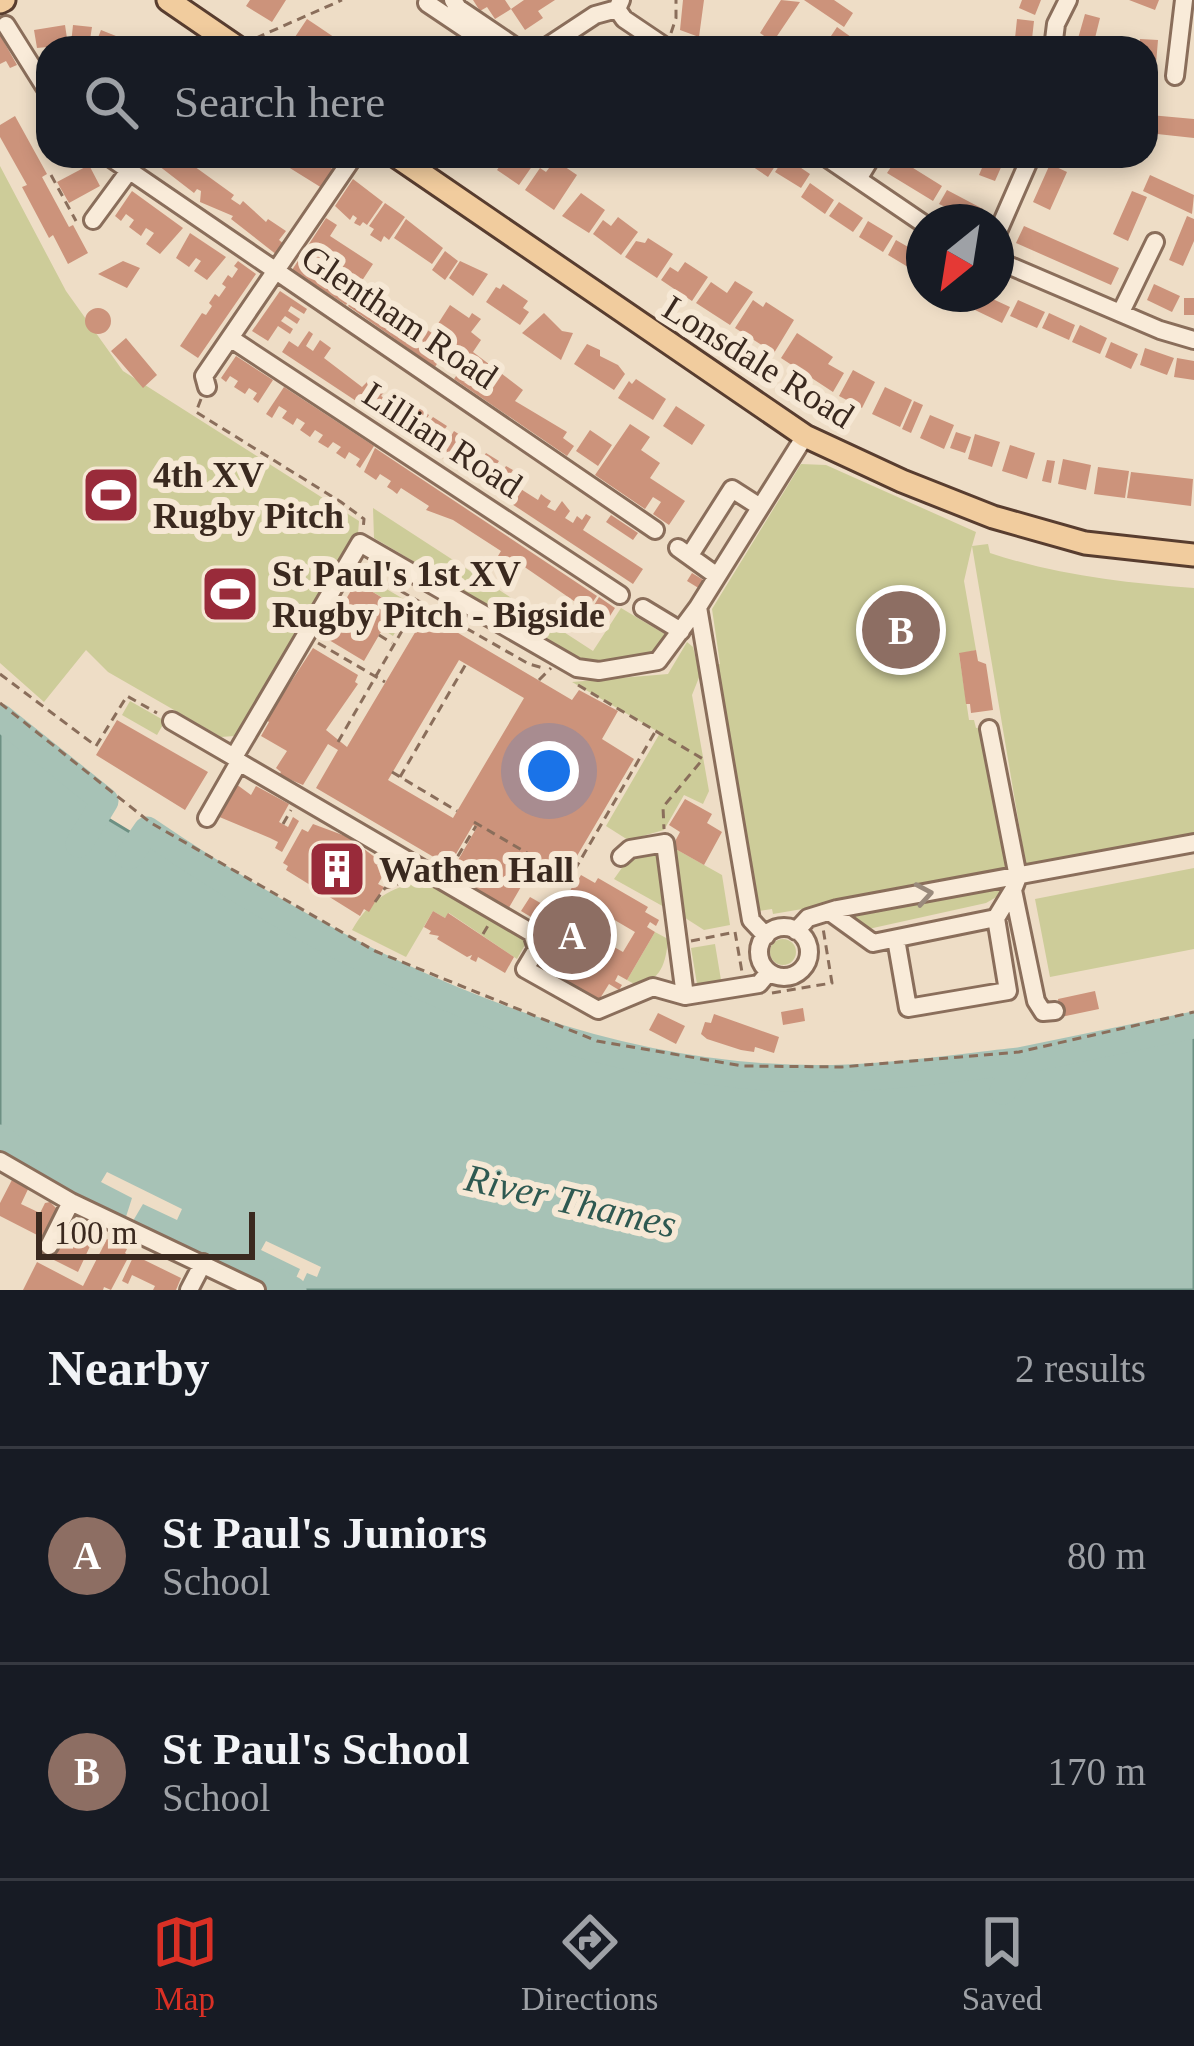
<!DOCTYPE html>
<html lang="en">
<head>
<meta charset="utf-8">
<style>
  body { margin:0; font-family:"Times New Roman",serif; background:#20242c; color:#f1f3f6 }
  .compass { position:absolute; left:906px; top:204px; width:108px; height:108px; border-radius:50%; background:#171b24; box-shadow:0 6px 18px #0003; rotate:210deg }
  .scale { position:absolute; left:36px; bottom:30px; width:219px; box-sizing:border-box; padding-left:12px; border:6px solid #3a291f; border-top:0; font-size:33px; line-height:42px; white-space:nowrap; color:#3a291f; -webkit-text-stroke:9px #f6e8d5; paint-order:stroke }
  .you { position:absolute; left:549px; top:771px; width:42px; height:42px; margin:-30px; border:9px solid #fff; border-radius:50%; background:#1a73e8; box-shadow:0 0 0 18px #1a73e833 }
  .badge { display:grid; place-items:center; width:78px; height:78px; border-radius:50%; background:#d93025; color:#fff; font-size:39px; font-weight:700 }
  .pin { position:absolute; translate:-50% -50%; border:6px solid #fff; box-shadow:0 3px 12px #0006 }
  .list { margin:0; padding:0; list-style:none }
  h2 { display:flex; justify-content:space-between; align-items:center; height:156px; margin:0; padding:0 48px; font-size:51px }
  h2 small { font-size:39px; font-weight:400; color:#9ea1a6 }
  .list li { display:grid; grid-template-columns:78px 1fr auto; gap:36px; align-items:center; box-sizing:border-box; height:216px; padding:0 48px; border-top:3px solid #363941 }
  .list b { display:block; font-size:45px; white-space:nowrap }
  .list p { margin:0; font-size:39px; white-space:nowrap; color:#9ea1a6 }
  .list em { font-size:39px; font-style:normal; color:#9ea1a6 }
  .icon { flex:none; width:66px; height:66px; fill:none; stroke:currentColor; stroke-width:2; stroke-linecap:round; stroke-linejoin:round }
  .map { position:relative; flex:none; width:1194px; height:1290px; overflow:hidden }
  .search { position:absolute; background:#171b24; box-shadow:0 6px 18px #0003; left:36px; right:36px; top:36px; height:132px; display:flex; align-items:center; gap:30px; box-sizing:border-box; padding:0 42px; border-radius:36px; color:#9ea1a6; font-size:45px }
  .sheet { height:588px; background:#171b24 }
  nav { display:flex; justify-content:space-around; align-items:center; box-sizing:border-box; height:168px; border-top:3px solid #363941; background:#171b24; font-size:33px; color:#9ea1a6 }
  nav a { display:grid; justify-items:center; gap:6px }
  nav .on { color:#d93025 }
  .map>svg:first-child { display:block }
  .green { fill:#cdcc99 }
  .water { fill:#a7c2b6; stroke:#6d9083; stroke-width:3 }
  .pier { fill:#eeddc6 }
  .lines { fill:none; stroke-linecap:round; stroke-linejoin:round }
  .river { stroke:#a7c2b6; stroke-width:27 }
  .building { fill:#cc937b; fill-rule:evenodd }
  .minor-casing { stroke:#8a6e5b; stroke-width:22 }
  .major-casing { stroke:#583d2f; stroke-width:27 }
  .path { stroke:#8a6e5b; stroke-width:3; stroke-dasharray:9 6; stroke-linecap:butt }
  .minor { stroke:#f9ebd9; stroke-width:16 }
  .major { stroke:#f1cc9e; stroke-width:21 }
  .oneway { stroke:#9a8a7c }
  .labels { text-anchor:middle; stroke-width:12; stroke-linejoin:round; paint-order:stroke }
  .street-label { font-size:36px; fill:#3a291f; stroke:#f6e8d5 }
  .poi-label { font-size:36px; font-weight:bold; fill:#3a291f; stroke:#f6e8d5; text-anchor:start }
  .water-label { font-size:39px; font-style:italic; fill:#2e5951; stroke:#f6e8d5 }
</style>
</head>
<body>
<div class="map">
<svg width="1194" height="1290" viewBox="0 0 1194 1290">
  <rect width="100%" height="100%" fill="#eeddc6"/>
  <!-- green -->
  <path class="green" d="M0,166L66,291L123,371L359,521L358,534L246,724L234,736L221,737L108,672L86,650L44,702L0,663Z
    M801,464L826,465L976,532L972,546L988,544L990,553C1057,575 1124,583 1194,588V838L1026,866L972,546L964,581L976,650L959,654L969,720H974L976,728L981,727L1013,873L773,914L772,909L758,911L716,665L720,664L712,609Z
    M373,508L593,651L621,608L668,636L657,654L589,665L374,538Z
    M361,574L412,604L393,636L382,629L395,605L356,582Z
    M687,642L693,647L700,675L692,695L709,791L703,804L684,795L664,830L628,840L606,826L660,733L572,682L668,674Z
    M130,701L165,721L157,735L122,715Z
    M672,847L722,875L730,925L704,930L679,914Z
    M656,851L662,856L666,908L614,879L631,855Z
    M1194,868V949L1050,977L1035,899Z
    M423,880L521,937L526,943L517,959L449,913L445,918L433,911L406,957L352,930C370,899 389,889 423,880Z
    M1005,885L1000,895L986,903L864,930L840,912Z
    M655,932L668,939C666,963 661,981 636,985L627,980Z
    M770 952a13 13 0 1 1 26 0a13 13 0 1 1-26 0Z
    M715,944L721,980L697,984L691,948Z"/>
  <!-- water -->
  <path class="water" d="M0,717L105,801L100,814L138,837L147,830C353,970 590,1084 845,1078C963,1075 1079,1050 1194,1025V1290H293L278,1282L272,1290L35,1177L16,1150L0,1138Z"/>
  <!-- pier -->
  <path class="pier" d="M107,1172L182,1209L177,1220L143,1204L130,1226L124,1223L132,1198L101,1182Z
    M266,1241L321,1267L317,1277L307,1273L299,1290L291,1289L300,1269L261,1250Z"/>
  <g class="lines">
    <!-- river -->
    <path class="river" d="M0,717L105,801L79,844
      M129,856L147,830C351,969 593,1088 847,1078C905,1076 962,1067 1019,1061L1003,1091
      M1014,1071L1019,1061L1194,1025
      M0,1138C20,1150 26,1173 47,1184
      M274,1290L277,1282L293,1290"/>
  </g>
  <!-- building -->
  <path class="building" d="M250,0H286L272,22L246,6Z
    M473,0H505L511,9L495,19L487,7L480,11Z
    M524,0H555L538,11L543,18L525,30L511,9Z
    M683,0H704L699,37L680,30Z
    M781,0L800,2L773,42L760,33Z
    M804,0H834L853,13L844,27Z
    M1022,0H1041L1035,15L1019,8Z
    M1129,0H1159L1155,10Z
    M1085,14L1100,18L1093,46L1077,42Z
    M307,19L319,27L350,48L306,45L295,37Z
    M1017,19L1034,21L1031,48H1014Z
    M65,25L68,45L37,48L34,30Z
    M73,25L92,27L89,46L71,44Z
    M837,27L851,37L843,48H823Z
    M101,30L126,40L122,48H94Z
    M0,35L17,65L10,68L6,61L0,64Z
    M1140,39L1158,40L1152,112H1146V48H1139Z
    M1150,115L1194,119V138L1148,133Z
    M15,116L47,174L42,177L69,227L73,225L88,253L68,264L53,235L49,238L22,187L27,185L0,137V125Z
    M135,156H180L234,195L231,199L240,205L243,201L266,222L268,219L286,231L279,240L284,244L277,255L231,219L233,216L200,202L201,191L197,189L194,193L150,159L147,164Z
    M291,156H312L334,170L322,188L285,165Z
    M507,156H527L535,162L519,185L497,170Z
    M746,156H767L777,163L768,177L743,160Z
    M987,156H1006L995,181L979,175Z
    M1067,156H1086L1084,168L1066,166Z
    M785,157L810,174L801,188L775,172Z
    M897,158L942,186L933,201L887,173Z
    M555,160L577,175L554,210L525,190L540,168L546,172Z
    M1050,164L1067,172L1050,210L1033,202Z
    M89,165L100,186L69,203L57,182Z
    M1150,175L1194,195L1192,214L1143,191Z
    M353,179L383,202L367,225L363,222L360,226L354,223L357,218L353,215L350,220L335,206Z
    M810,183L834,200L825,214L801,197Z
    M947,190L983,209L976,222L939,204Z
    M132,191L183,228L160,254L146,244L154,233L146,228L141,236L129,227L134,220L126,214L121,221L115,216Z
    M1132,191L1147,197L1128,241L1113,234Z
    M581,193L605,210L589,233L562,216Z
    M839,202L863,218L853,232L829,216Z
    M385,203L405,217L389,240L384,236L381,242L370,235L374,229L369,226Z
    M1187,216L1194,219V241L1183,266L1169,260Z
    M618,217L638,232L621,255L593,234L603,220L611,226Z
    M326,218L337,225L330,236L373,264L346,305L292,270Z
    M406,219L443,248L432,264L394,238Z
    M868,221L893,236L883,252L859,237Z
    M1024,226L1119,268L1111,285L1016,243Z
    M190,233L226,257L207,280L194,271L201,261L196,258L189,267L176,258Z
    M648,238L673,254L657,278L625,257L636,241L645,243Z
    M896,240L922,255L913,270L888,255Z
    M445,251L458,261L445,280L432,270Z
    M123,261L140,268L127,288L98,274Z
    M238,261L256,274L198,358L180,346L202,313L206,315L212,306L209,303L215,294L219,297L226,287L222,284L228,275L232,278L238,269L234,266Z
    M460,261L488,274L473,296L449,278Z
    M685,262L708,277L692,301L661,280L670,267L678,272Z
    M920,264L924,266V286L912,280Z
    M735,281L753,292L730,325L696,303L711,282L727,293Z
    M503,284L528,301L523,308L529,312L520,325L486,302L496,287L500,289Z
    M1154,284L1180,296L1172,312L1147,300Z
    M360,288L396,318L400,312L432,333L450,305L469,318L472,313L481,319L471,332L481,340L473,352L523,390L515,401L567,432L563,438L574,446L567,456L454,379L459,372L440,359L435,367L348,306Z
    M280,291L307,309L304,314L291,306L288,311L300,319L297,324L285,316L281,321L293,329L290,334L278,326L268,341L252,331Z
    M944,294H978L971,308L952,299L949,305L941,301Z
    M982,294L1010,307L1002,323L975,310Z
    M1184,298H1194V315H1184Z
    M753,300L763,307L766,302L794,320L774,353L735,328Z
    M1018,300L1045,312L1037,328L1010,316Z
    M85 321a13 13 0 1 1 26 0a13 13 0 1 1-26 0Z
    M544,313L562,331L573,333L561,360L522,333Z
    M1049,313L1075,325L1069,340L1042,328Z
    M1080,325L1107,338L1100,354L1072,342Z
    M309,331L313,334L306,346L313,351L320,340L331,348L324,358L362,387L371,378L386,390L381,396L399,408L407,397L411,400L404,411L408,414L415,405L429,415L423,424L426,426L433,417L447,426L440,436L448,441L454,431L460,435L464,438L458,447L465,452L471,443L481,450L475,459L480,462L486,453L499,461L492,471L500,476L506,466L513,470L511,473L520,479L516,486L538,500L541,494L546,498L551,501L547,507L555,511L562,501L570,511L565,518L573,523L577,516L582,520L586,514L591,517L583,530L643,569L633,584L282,352L289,341L298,347Z
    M797,333L833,357L828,364L844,373L833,392L781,358Z
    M126,338L157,375L143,388L111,351Z
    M1111,342L1138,354L1131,369L1105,357Z
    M587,344L600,350V356L618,365L625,374L614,390L574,364Z
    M1145,348L1174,358L1167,375L1140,365Z
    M236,356L273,380L258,403L253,399L257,393L249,388L245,394L234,387L238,381L230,376L226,382L221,378Z
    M1177,358L1194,361V380L1174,377Z
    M853,370L875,382L862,408L839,396Z
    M636,379L666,399L653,420L618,398L629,381L632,384Z
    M284,387L374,446L360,468L356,465L360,459L349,452L345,459L336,453L341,447L333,442L328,448L318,442L323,435L315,430L310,437L300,430L305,423L297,418L293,425L282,418L287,411L279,406L272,418L266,414Z
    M885,387L912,400L900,427L872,414Z
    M914,401L923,405L911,433L902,429Z
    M676,406L705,425L692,445L663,426Z
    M930,415L954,425L944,449L920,438Z
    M630,424L650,437L641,450L660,463L650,478L685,501L669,525L653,514L661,502L653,497L645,509L595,475Z
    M590,430L612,445L598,466L576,451Z
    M956,432L971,437L965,453L950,448Z
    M975,434L1000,442L992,467L968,459Z
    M1010,445L1035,453L1027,479L1002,471Z
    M375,448L597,596L587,610L513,559L504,573L492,566L501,551L453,520L426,510L429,506L401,488L397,494L392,490L387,487L391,481L380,474L376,480L364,472Z
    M1063,459L1091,465L1086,490L1058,484Z
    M1047,460L1055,461L1051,483L1042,481Z
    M1098,467L1129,471L1125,498L1094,494Z
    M1131,472L1193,479L1191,506L1127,498Z
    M611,515L638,533L633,540L606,522Z
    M692,573L710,584L705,592L687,581Z
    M356,582L396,606L364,661L324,637Z
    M599,597L615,608L601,630L591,624L600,611L593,607Z
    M426,614L572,700L579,690L618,711L602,739L634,759L567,873L578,880L581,875L595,883L598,878L648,907L645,912L659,920L656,926L650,922L647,927L655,932L627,980L618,975L615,981L622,985L619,990L609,984L599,1000L542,966L551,950L541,944L544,939L551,943L554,938L545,933L574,884L536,861L507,911L449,876L477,827L473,825L449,866L316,788L338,750L328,744L303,785L279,775L281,772L276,768L287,751L261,736L269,722L266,720L313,648L358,675L355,682L358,684L326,730L347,747ZM459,660L524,698L453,818L388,780ZM584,902L635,932L623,952L571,923Z
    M976,650L978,661L986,664L993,710L971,713L970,704H966L959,653Z
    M117,720L208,772L185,810L96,755Z
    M236,784L251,795L256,786L289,804L279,822L288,827L293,817L299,821L282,852L275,848L278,842L270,838L217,816Z
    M685,799L712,814L707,823L722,832L704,865L672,847L680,832L669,825Z
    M313,824L348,837L388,867L378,884L384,887L369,912L364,909L360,916L286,870L288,866L283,863L302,829L308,832Z
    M530,897L544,905L536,920L521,911Z
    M433,911L445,918L448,913L514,957L505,973L478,957L476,962L470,959L472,955L467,957L437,939L439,936L429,934L431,931L424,927Z
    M1095,991L1099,1009L1061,1017L1058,999Z
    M803,1008L805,1021L783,1025L781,1012Z
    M658,1013L685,1026L676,1044L649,1030Z
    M714,1014L779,1037L774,1053L755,1047L754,1052L741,1050L707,1039L701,1034L705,1022L711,1023Z
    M14,1176L30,1185L21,1204L40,1213L45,1203L50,1202L58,1210L43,1238L0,1216V1203Z
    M65,1232L91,1244L78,1272L52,1259Z
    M107,1239L127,1249L125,1253L129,1256L111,1290L104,1287L103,1290H23L37,1262L83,1286Z
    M134,1255L181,1278L176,1290H153L155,1286L132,1275L128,1284L122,1281Z"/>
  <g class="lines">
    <!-- minor casing -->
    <g class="minor-casing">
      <path id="minor" d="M453,0L458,8L517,48
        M427,3L494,48
        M617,9L624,19L667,48
        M6,25L48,92
        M545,48L595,15L617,9L621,0
        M798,48L799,47
        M1053,48L1056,24L1068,0
        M1175,76L1184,0
        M108,156L655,530
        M824,156L924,224
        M858,179L872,156
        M93,220L129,171
        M996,236L1031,156
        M996,260L1160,330L1194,340
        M1121,312L1155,242
        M230,338L620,595
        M207,387L204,376L354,156
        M678,548L717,576
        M690,555L732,489L760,507
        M698,607L751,920L766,936
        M643,608L681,631
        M172,721L234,757
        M989,729L1018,877L1013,890L1036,1001L1043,1012L1055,1011
        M239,762L532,933L537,949L525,969L598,1010L653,987L685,996L759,984L769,972
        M207,818L239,762L234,757L360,543L577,668L599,671L658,661L698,607L805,436
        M621,857L630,849L665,843L685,996
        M830,912L873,943L996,918L1013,890
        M759 952a25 25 0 1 1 50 0a25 25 0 1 1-50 0Z
        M796,931L808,918L837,909L1194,843
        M896,939L908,1008L1008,991L996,918
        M0,1161L71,1202L256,1290
        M49,1246L71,1202
        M189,1290L203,1263"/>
    </g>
    <!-- major casing -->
    <g class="major-casing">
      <path id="major" d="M168,0L238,48
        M0,2L4,0
        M396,156L805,436L902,481L993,517L1085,543L1194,555"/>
    </g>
    <!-- path -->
    <path class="path" d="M671,33L676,18V0
      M256,38L342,0
      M51,175L76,221
      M201,399L196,412L341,502L364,519L363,530
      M362,569L529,664L543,668
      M379,635L392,643
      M318,643L385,682
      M0,674L96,746L127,696L157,713
      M539,680L551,668
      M578,685L703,759L663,807L664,829
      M0,703L151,823L375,951L597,1041L743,1066L842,1067L1019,1052L1194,1012
      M338,742L418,603
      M392,772L457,811
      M400,777L466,664
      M474,822L570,878L655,732
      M283,824L291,810
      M450,869L476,826
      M375,902L385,888L411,881
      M735,932L742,972
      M483,934L489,924
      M691,941L735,932
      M772,993L832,983L823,928"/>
    <!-- minor -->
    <use href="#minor" class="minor"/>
    <!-- major -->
    <use href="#major" class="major"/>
  </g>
  <!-- one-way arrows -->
  <defs><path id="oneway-chevron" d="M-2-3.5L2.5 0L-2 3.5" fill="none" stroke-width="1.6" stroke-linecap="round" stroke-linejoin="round" transform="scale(3)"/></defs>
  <use class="oneway" href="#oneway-chevron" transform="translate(924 894) rotate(-10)"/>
  <!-- icons -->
  <defs>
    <g id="stadium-square" transform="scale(3)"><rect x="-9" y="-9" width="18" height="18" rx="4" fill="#992b3a" stroke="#f6e8d5"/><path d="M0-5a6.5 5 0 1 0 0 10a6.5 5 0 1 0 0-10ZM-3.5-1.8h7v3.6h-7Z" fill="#fff"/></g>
    <g id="building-square" transform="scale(3)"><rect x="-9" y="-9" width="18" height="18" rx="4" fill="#992b3a" stroke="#f6e8d5"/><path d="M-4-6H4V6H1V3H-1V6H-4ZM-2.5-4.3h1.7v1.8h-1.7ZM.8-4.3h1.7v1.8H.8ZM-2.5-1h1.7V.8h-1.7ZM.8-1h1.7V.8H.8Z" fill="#fff"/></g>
  </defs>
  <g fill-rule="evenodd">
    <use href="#stadium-square" x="111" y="495"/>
    <use href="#stadium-square" x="230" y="594"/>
    <use href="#building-square" x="337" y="869"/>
  </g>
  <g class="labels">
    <!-- street labels -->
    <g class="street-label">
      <text transform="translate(400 316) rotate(34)" y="13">Glentham Road</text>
      <text transform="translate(759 361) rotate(32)" y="13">Lonsdale Road</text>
      <text transform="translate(443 439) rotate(33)" y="13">Lillian Road</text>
    </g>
    <!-- poi labels -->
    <g class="poi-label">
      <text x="153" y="487">4th XV<tspan x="153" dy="41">Rugby Pitch</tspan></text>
      <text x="272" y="586">St Paul's 1st XV<tspan x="272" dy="41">Rugby Pitch - Bigside</tspan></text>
      <text x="379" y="882">Wathen Hall</text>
    </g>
    <!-- water labels -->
    <g class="water-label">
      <text transform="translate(571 1200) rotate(13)" y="14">River Thames</text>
    </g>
  </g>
</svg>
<svg class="compass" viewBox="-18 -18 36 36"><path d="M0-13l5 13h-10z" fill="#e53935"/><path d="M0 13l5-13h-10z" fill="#9ea1a6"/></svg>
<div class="scale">100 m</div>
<div class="you"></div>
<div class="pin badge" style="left:572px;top:935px;background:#8d6e63">A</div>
<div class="pin badge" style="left:901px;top:630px;background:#8d6e63">B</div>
<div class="search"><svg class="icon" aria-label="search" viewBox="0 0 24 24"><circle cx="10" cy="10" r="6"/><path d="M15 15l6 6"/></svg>Search here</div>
</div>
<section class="sheet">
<h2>Nearby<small>2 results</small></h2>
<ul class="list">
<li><span class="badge" style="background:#8d6e63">A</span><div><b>St Paul's Juniors</b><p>School</p></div><em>80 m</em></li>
<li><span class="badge" style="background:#8d6e63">B</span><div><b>St Paul's School</b><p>School</p></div><em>170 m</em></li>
</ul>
</section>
<nav>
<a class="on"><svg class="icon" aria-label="map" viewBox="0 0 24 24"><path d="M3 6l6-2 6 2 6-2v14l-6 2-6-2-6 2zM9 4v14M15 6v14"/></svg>Map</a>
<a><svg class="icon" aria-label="directions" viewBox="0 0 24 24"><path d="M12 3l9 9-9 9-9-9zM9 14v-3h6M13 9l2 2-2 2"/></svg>Directions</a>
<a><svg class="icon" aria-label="saved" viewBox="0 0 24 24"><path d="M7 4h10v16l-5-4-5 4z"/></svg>Saved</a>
</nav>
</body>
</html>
